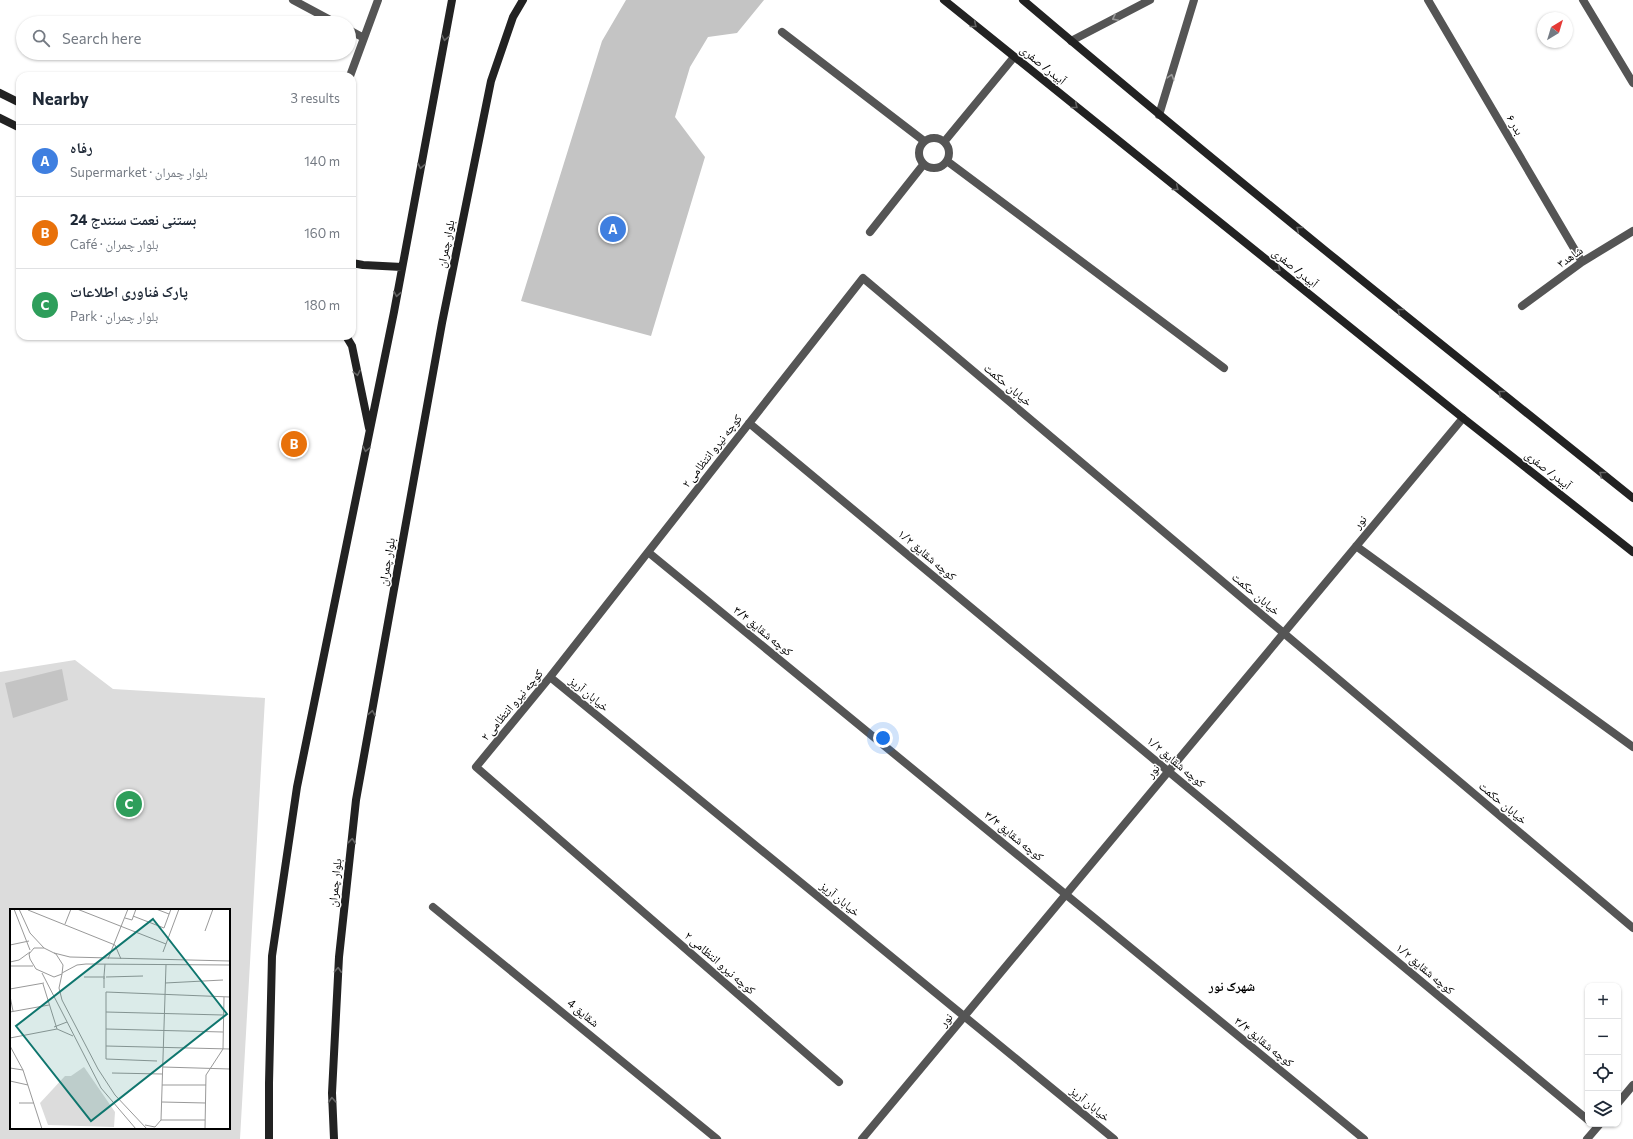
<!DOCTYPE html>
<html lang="en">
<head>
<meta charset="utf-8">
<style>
  body { margin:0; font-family:Commissioner,"Noto Naskh Arabic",sans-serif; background:#f2f2f3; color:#1f2937 }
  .controls { position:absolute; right:12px; bottom:12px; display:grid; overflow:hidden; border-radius:8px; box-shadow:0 1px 3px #0004 }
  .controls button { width:36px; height:36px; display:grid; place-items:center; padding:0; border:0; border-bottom:1px solid #e0e1e3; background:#fff; color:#1f2937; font:20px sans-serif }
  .compass { position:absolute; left:1537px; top:12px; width:36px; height:36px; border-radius:50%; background:#fff; box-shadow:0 1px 3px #0004; rotate:38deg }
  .you { position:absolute; left:883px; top:738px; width:14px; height:14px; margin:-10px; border:3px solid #fff; border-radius:50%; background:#1a73e8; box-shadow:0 0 0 6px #1a73e833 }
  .badge { display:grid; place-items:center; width:26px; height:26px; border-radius:50%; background:#000; color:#fff; font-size:13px; font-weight:700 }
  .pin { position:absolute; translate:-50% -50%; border:2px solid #fff; box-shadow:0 1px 4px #0006 }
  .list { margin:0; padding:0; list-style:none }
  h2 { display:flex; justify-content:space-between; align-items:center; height:52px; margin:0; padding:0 16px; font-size:17px }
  h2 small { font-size:13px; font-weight:400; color:#747a83 }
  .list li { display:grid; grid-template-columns:26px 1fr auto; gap:12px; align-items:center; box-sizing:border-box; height:72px; padding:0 16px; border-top:1px solid #e0e1e3 }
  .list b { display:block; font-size:15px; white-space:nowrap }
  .list p { margin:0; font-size:13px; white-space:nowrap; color:#747a83 }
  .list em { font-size:13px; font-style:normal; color:#747a83 }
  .icon { flex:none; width:22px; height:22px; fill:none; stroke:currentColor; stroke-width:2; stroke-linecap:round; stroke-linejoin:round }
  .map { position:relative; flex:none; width:1633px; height:1139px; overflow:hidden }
  .search { position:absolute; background:#fff; box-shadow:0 1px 3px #0004; left:16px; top:16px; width:340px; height:44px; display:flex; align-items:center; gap:10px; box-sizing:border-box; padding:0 14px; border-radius:22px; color:#747a83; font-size:15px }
  .panel { position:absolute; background:#fff; box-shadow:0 1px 3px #0004; left:16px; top:72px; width:340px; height:268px; border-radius:12px }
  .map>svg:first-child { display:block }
  .green { fill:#dcdcdc; fill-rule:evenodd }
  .building { fill:#c4c4c4 }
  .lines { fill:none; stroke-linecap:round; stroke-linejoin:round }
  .street { stroke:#555; stroke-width:8 }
  .secondary { stroke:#222; stroke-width:8 }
  .oneway { stroke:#999 }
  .oneway2 { stroke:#646464 }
  .labels { text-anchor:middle; stroke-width:3; stroke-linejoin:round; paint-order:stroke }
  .street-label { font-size:12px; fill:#000; stroke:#fff }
  .neighbourhood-label { font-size:13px; font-weight:bold; fill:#000; stroke:#fff }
  .inset-road { fill:none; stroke:#999; stroke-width:1 }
  .view { fill:#0f766e; fill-opacity:0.15; stroke:#0f766e; stroke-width:2 }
  .inset-edge { fill:none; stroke:#000; stroke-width:2 }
</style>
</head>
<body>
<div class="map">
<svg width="1633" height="1139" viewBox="0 0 1633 1139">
  <rect width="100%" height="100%" fill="#fff"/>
  <!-- green -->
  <path class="green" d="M75,660L113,689L265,698L240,1139H0V672ZM11,910H229V1128H11Z"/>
  <!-- building -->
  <path class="building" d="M626,0H764L737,33L708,37L690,67L675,117L705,157L651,336L521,301L602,41Z
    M62,669L68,700L13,718L5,683Z"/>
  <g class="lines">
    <!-- street -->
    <path class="street" d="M293,0L336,23
      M1428,0L1582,262
      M1583,0L1633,83
      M349,30L364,38
      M782,32L924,141
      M1071,41L1150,0
      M350,76L378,0
      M1159,115L1194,0
      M919 153a15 15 0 1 1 30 0a15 15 0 1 1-30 0Z
      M944,142L1014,57
      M947,161L1224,368
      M870,232L923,165
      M1522,306L1582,262L1633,231
      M749,423L1588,1120
      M1356,546L1633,747
      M648,552L1364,1139
      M550,677L1114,1139
      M433,907L717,1139
      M839,1082L476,767L550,677L863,278L1633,928
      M1618,1103L1633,1085
      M862,1139L1463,418
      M1587,1139L1600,1124"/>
    <!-- secondary -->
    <path class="secondary" d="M944,0L1463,418L1633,552
      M1023,0C1223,170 1428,334 1633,498
      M0,93L20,103
      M0,118L20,128
      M352,263L363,265L402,267
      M346,336L352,346L369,428
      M269,1139V1083L272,956L297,787L394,312L452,0
      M334,1139L332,1093L339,957L356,800L442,323L491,81L513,17L523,0"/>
  </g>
  <!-- one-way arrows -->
  <defs><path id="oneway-chevron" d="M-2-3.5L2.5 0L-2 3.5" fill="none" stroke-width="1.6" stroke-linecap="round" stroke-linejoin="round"/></defs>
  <g class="oneway">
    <use href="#oneway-chevron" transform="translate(1115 18) rotate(153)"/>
    <use href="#oneway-chevron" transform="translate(1171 77) rotate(-73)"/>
  </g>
  <g class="oneway2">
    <use href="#oneway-chevron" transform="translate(974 25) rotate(39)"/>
    <use href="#oneway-chevron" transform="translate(445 38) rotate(101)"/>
    <use href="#oneway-chevron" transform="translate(1075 106) rotate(39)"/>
    <use href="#oneway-chevron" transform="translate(421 166) rotate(101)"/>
    <use href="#oneway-chevron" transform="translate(1176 188) rotate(39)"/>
    <use href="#oneway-chevron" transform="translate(1299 229) rotate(-141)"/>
    <use href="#oneway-chevron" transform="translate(1278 269) rotate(39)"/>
    <use href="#oneway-chevron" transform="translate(397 294) rotate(100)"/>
    <use href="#oneway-chevron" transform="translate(1400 311) rotate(-141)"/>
    <use href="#oneway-chevron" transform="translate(357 373) rotate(78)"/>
    <use href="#oneway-chevron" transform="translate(1501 393) rotate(-141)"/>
    <use href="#oneway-chevron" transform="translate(366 449) rotate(102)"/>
    <use href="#oneway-chevron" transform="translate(1602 474) rotate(-141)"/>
    <use href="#oneway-chevron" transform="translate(372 713) rotate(-80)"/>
    <use href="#oneway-chevron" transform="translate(352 841) rotate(-84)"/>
    <use href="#oneway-chevron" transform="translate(338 970) rotate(-87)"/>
    <use href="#oneway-chevron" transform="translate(332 1100) rotate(-93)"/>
  </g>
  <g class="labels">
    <!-- street labels -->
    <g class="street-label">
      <text transform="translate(1043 65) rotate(39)" y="4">آبیدر/ صفری</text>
      <text transform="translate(1515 125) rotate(60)" y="4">بدر ۶</text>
      <text transform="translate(446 244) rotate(-79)" y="4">بلوار چمران</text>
      <text transform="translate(1570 257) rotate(-35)" y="4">شاهد۳</text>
      <text transform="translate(1295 268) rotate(39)" y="4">آبیدر/ صفری</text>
      <text transform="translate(1008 385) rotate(40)" y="4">خیابان حکمت</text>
      <text transform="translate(712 451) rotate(-52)" y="4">کوچه نیرو انتظامی ۲</text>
      <text transform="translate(1548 470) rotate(38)" y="4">آبیدر/ صفری</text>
      <text transform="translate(1360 522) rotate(-50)" y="4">نور</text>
      <text transform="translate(927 555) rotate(40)" y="4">کوچه شقایق ۱/۲</text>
      <text transform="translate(387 562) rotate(-80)" y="4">بلوار چمران</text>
      <text transform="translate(1256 594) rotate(40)" y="4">خیابان حکمت</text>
      <text transform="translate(763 631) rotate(39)" y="4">کوچه شقایق ۳/۴</text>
      <text transform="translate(589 694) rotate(39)" y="4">خیابان آریز</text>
      <text transform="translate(512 705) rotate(-50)" y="4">کوچه نیرو انتظامی ۲</text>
      <text transform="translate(1176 762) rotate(40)" y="4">کوچه شقایق ۱/۲</text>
      <text transform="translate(1153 771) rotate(-50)" y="4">نور</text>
      <text transform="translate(1503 803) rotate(40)" y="4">خیابان حکمت</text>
      <text transform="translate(1014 836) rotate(39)" y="4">کوچه شقایق ۳/۴</text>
      <text transform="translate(335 883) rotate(-84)" y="4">بلوار چمران</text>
      <text transform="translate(840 899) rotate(39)" y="4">خیابان آریز</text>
      <text transform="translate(720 963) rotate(41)" y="4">کوچه نیرو انتظامی ۲</text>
      <text transform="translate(1425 969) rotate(40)" y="4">کوچه شقایق ۱/۲</text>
      <text transform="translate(583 1013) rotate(39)" y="4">شقایق 4</text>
      <text transform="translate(946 1020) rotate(-50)" y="4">نور</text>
      <text transform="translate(1264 1042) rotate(39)" y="4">کوچه شقایق ۳/۴</text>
      <text transform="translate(1090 1104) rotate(39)" y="4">خیابان آریز</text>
    </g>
    <!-- neighbourhood labels -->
    <g class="neighbourhood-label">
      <text x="1232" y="991">شهرک نور</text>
    </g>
  </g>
  <!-- overview -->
  <g transform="translate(10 909)">
    <rect width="220" height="220" fill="#fff"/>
    <path d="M74,158L105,203L104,218L38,216L30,194L55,167H61Z" fill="#dcdcdc"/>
    <path class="inset-road" d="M4,0L20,41M9,0L20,24L34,39M67,0L156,35M146,0L159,5M18,1L105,36M123,7L154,19L161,0M115,9L122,11L126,0M55,15L61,0M195,22L203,0M0,36L19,32M105,36L111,50M24,39H34L46,45L53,56L52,65L44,68L26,60L20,50L19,45ZM153,43L169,0M44,44L60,48L220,52M98,50L118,0M0,53L9,51L20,43M156,56L151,211H195M0,57H23M32,64L91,179L126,220M52,64L67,56L76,55L220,56M52,65L49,79L52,91L88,160L105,186L137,220M94,67L95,55M74,68H93M96,68L133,67M155,74L213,71M33,75L47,120M94,79V67V70M0,80L34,74M0,87L3,102M0,103L39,96M96,103L213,106M44,118L57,113M96,120L213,123M0,129L47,120L63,127M0,137L13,161L32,220M96,137L220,140M147,152L96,150V83L220,88M153,158L220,160M0,159L13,161M102,164L152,165M0,172L18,176M152,176H196M152,193L196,194M9,194H24M135,216L145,218L151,211M195,220L196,166L213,140L214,88"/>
    <path class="view" d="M143,10L217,105L81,212L6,117Z"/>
    <rect width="220" height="220" class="inset-edge"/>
  </g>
</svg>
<div class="controls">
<button>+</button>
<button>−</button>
<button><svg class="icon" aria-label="locate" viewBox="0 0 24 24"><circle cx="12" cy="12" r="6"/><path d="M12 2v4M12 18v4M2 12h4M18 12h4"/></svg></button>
<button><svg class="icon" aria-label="layers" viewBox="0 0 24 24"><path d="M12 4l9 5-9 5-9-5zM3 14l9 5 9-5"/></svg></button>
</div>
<svg class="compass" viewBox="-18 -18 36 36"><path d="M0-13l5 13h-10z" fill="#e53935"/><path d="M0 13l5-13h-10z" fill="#747a83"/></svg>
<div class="you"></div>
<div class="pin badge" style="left:613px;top:229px;background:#3f7fe0">A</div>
<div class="pin badge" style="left:294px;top:444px;background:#e8710a">B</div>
<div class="pin badge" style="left:129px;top:804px;background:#2e9e5b">C</div>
<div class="search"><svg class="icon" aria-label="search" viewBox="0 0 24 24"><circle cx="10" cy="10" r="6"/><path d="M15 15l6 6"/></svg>Search here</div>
<section class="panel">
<h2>Nearby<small>3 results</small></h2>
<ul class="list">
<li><span class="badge" style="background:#3f7fe0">A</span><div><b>رفاه</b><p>Supermarket · بلوار چمران</p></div><em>140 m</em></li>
<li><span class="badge" style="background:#e8710a">B</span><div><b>بستنی نعمت سنندج 24</b><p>Café · بلوار چمران</p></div><em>160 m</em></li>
<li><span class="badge" style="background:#2e9e5b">C</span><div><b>پارک فناوری اطلاعات</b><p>Park · بلوار چمران</p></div><em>180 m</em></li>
</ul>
</section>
</div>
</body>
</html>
